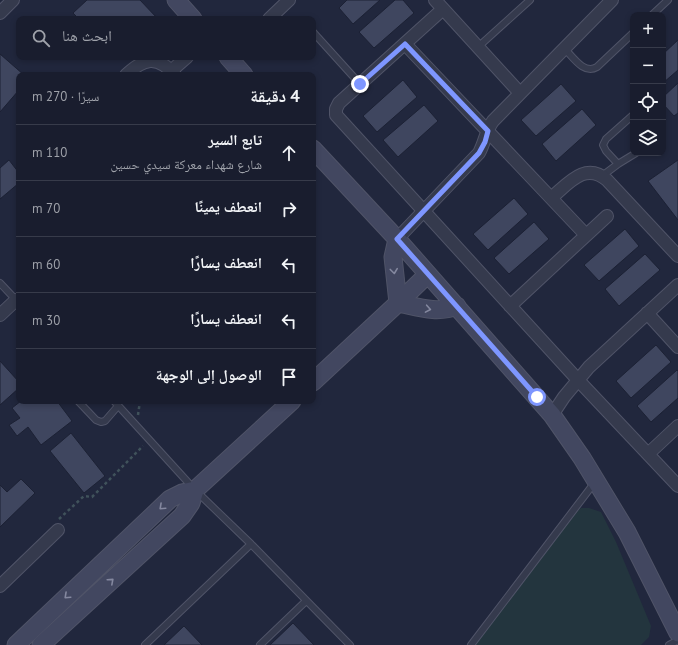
<!DOCTYPE html>
<html lang="ar">
<head>
<meta charset="utf-8">
<style>
  body { margin:0; font-family:"PT Sans","Noto Naskh Arabic",sans-serif; background:#222636; color:#f1f3f6; direction:rtl }
  .controls { position:absolute; right:12px; top:12px; display:grid; overflow:hidden; border-radius:8px; box-shadow:0 2px 6px #0003 }
  .controls button { width:36px; height:36px; display:grid; place-items:center; padding:0; border:0; border-bottom:1px solid #373b4a; background:#191d2e; color:#f1f3f6; font:20px sans-serif }
  .stop { position:absolute; width:12px; height:12px; margin:-9px; border:3px solid #7e96ff; border-radius:50%; background:#fff }
  .stop.end { background:#7e96ff; border-color:#fff; box-shadow:0 1px 4px #0008 }
  .list { margin:0; padding:0; list-style:none }
  h2 { display:flex; justify-content:space-between; align-items:center; height:52px; margin:0; padding:0 16px; font-size:17px }
  h2 small { font-size:13px; font-weight:400; color:#9fa2aa }
  .list li { display:grid; grid-template-columns:26px 1fr auto; gap:12px; align-items:center; box-sizing:border-box; height:56px; padding:0 16px; border-top:1px solid #373b4a }
  .list b { display:block; font-size:15px; white-space:nowrap }
  .list p { margin:0; font-size:13px; white-space:nowrap; color:#9fa2aa }
  .list em { font-size:13px; font-style:normal; color:#9fa2aa }
  .icon { flex:none; width:22px; height:22px; fill:none; stroke:currentColor; stroke-width:2; stroke-linecap:round; stroke-linejoin:round }
  .map { position:relative; flex:none; width:678px; height:645px; overflow:hidden; direction:ltr }
  .search { position:absolute; background:#191d2e; box-shadow:0 2px 6px #0003; left:16px; top:16px; width:300px; height:44px; display:flex; align-items:center; gap:10px; box-sizing:border-box; padding:0 14px; border-radius:8px; color:#9fa2aa; font-size:15px }
  .panel { position:absolute; background:#191d2e; box-shadow:0 2px 6px #0003; left:16px; top:72px; width:300px; height:332px; border-radius:8px; direction:rtl }
  .map>svg:first-child { display:block }
  .green { fill:#23353e }
  .building { fill:#3f465f; stroke:#1c2134 }
  .lines { fill:none; stroke-linecap:round; stroke-linejoin:round }
  .service-casing { stroke:#505468; stroke-width:8 }
  .minor-casing { stroke:#505468; stroke-width:14 }
  .secondary-casing { stroke:#505468; stroke-width:19 }
  .path { stroke:#40525b; stroke-width:2.5; stroke-dasharray:3 3; stroke-linecap:butt }
  .service { stroke:#353a4d; stroke-width:6 }
  .minor { stroke:#353a4d; stroke-width:12 }
  .secondary { stroke:#424760; stroke-width:17 }
  .oneway { stroke:#84889f }
  .route { stroke:#7e96ff; stroke-width:5 }
</style>
</head>
<body>
<div class="map">
<svg width="678" height="645" viewBox="0 0 678 645">
  <rect width="100%" height="100%" fill="#21273d"/>
  <!-- green -->
  <path class="green" d="M581,508H589L601,512L616,542L651,626L649,637L641,645H475L572,515Z"/>
  <!-- building -->
  <path class="building" d="M87,0H140L157,18L155,19H79L73,13Z
    M347,0H380L353,24L339,8Z
    M395,0H403L414,13L374,48L359,32Z
    M678,40V70L663,83V54Z
    M0,54L24,75H19V90L0,112Z
    M403,80L417,97L377,132L363,116Z
    M678,83V113L674,116L663,104V97Z
    M561,84L576,101L536,136L521,120Z
    M424,105L438,121L398,157L383,140Z
    M582,109L596,125L556,161L542,144Z
    M9,160L19,173V183L0,199V168Z
    M678,160V220L648,181Z
    M514,198L528,214L488,250L473,234Z
    M534,222L549,239L509,274L494,258Z
    M625,229L639,246L599,281L584,265Z
    M645,254L660,270L619,306L605,289Z
    M656,345L671,362L631,398L616,381Z
    M0,361L19,382V388L0,405Z
    M677,370L678,371V398L651,422L637,406Z
    M21,401H57L72,421L41,445L28,427L17,436L9,425L20,418L12,408Z
    M71,433L105,476L84,493L50,451Z
    M21,479L35,493L0,527V485L7,492Z
    M293,623L314,645H270Z
    M184,626L202,645H164Z"/>
  <g class="lines">
    <!-- service casing -->
    <g class="service-casing">
      <path id="service" d="M652,15L668,0
        M313,32L360,84
        M478,47L530,0
        M564,48C573,57 584,75 597,67L633,33
        M633,115L606,139L603,145L606,151L618,164L636,153
        M602,176L618,164
        M0,283L16,300
        M78,401L96,420L101,422L105,421L118,406
        M114,401L195,490L251,544L350,645
        M145,645L251,544
        M260,645L306,601
        M471,645L595,482
        M669,645L678,640"/>
    </g>
    <!-- minor casing -->
    <g class="minor-casing">
      <path id="minor" d="M435,0L520,93
        M443,9L339,103L336,109V115L578,380L678,486
        M0,13L13,0
        M269,19L289,0
        M405,44L586,235
        M171,71L187,57
        M126,75C144,58 157,55 175,75
        M551,198C568,184 585,161 607,180L678,256
        M397,239L479,153C485,142 486,130 493,121L612,0
        M510,306L607,216
        M647,313L678,347
        M0,315L16,300
        M552,415L564,397L589,367L678,285
        M648,454L678,426
        M0,586L58,530"/>
    </g>
    <!-- secondary casing -->
    <g class="secondary-casing">
      <path id="secondary" d="M176,0L193,19
        M228,57L244,75
        M313,149L397,239L552,415L582,458L627,532L678,633
        M397,239L393,257L398,303C418,307 437,314 457,306
        M313,382L398,303L428,274
        M16,645L170,499L182,493L195,490
        M41,645L182,516L191,503L195,490L292,401"/>
    </g>
    <!-- path -->
    <path class="path" d="M138,415L140,401
      M59,519L84,496L92,497L143,446"/>
    <!-- service -->
    <use href="#service" class="service"/>
    <!-- minor -->
    <use href="#minor" class="minor"/>
    <!-- secondary -->
    <use href="#secondary" class="secondary"/>
  </g>
  <!-- one-way arrows -->
  <defs><path id="oneway-chevron" d="M-2-3.5L2.5 0L-2 3.5" fill="none" stroke-width="1.6" stroke-linecap="round" stroke-linejoin="round"/></defs>
  <g class="oneway">
    <use href="#oneway-chevron" transform="translate(394 271) rotate(83)"/>
    <use href="#oneway-chevron" transform="translate(428 309) rotate(10)"/>
    <use href="#oneway-chevron" transform="translate(162 507) rotate(137)"/>
    <use href="#oneway-chevron" transform="translate(111 581) rotate(-42)"/>
    <use href="#oneway-chevron" transform="translate(67 596) rotate(137)"/>
  </g>
  <g class="lines">
    <!-- route -->
    <path class="route" d="M360,84L405,44L488,131L485,142L479,153L397,239L537,397"/>
  </g>
</svg>
<div class="controls">
<button>+</button>
<button>−</button>
<button><svg class="icon" aria-label="locate" viewBox="0 0 24 24"><circle cx="12" cy="12" r="6"/><path d="M12 2v4M12 18v4M2 12h4M18 12h4"/></svg></button>
<button><svg class="icon" aria-label="layers" viewBox="0 0 24 24"><path d="M12 4l9 5-9 5-9-5zM3 14l9 5 9-5"/></svg></button>
</div>
<div class="stop" style="left:537px;top:397px"></div>
<div class="stop end" style="left:360px;top:84px"></div>
<div class="search"><svg class="icon" aria-label="search" viewBox="0 0 24 24"><circle cx="10" cy="10" r="6"/><path d="M15 15l6 6"/></svg>ابحث هنا</div>
<section class="panel">
<h2>4 دقيقة<small>سيرًا · 270 m</small></h2>
<ul class="list">
<li><svg class="icon" aria-label="ahead" viewBox="0 0 24 24"><path d="M12 20V5M6 11l6-6 6 6"/></svg><div><b>تابع السير</b><p>شارع شهداء معركة سيدي حسين</p></div><em>110 m</em></li>
<li><svg class="icon" aria-label="right" viewBox="0 0 24 24"><path d="M7 20v-9h11M14 6l5 5-5 5"/></svg><div><b>انعطف يمينًا</b></div><em>70 m</em></li>
<li><svg class="icon" aria-label="left" viewBox="0 0 24 24"><path d="M17 20v-9H6M10 6l-5 5 5 5"/></svg><div><b>انعطف يسارًا</b></div><em>60 m</em></li>
<li><svg class="icon" aria-label="left" viewBox="0 0 24 24"><path d="M17 20v-9H6M10 6l-5 5 5 5"/></svg><div><b>انعطف يسارًا</b></div><em>30 m</em></li>
<li><svg class="icon" aria-label="arrive" viewBox="0 0 24 24"><path d="M6 21V4h12l-3 4 3 4H6"/></svg><div><b>الوصول إلى الوجهة</b></div></li>
</ul>
</section>
</div>
</body>
</html>
